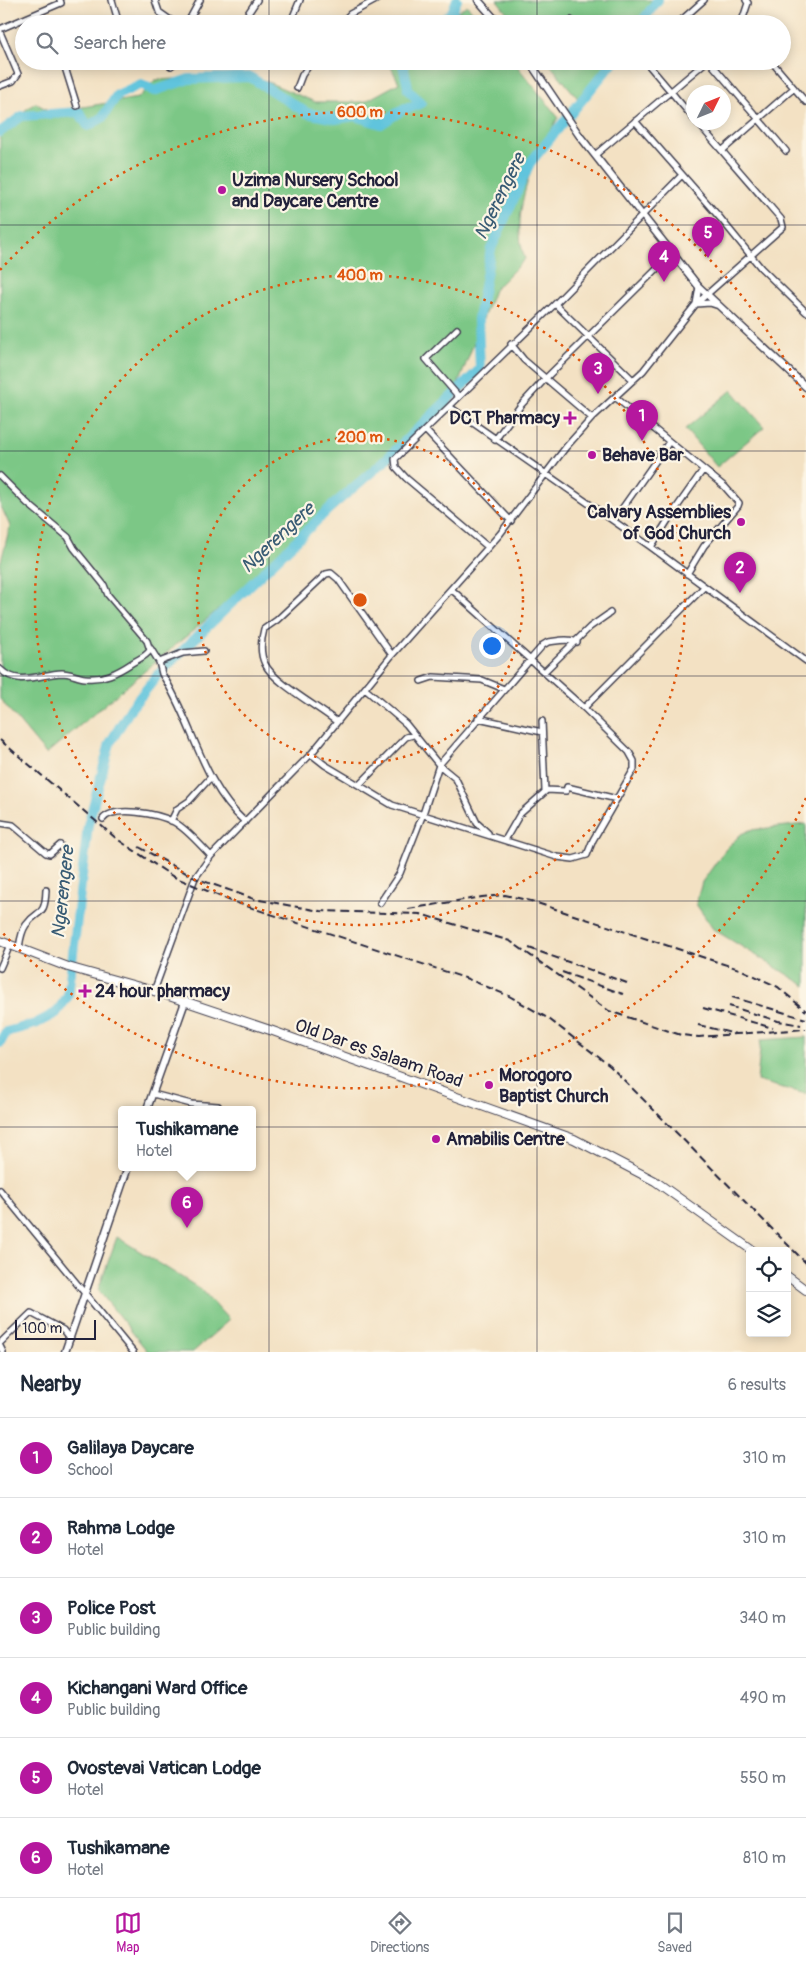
<!DOCTYPE html>
<html lang="en">
<head>
<meta charset="utf-8">
<style>
  body { margin:0; font-family:Pangolin,sans-serif; background:#f2f2f3; color:#1f2937 }
  .controls { position:absolute; right:15px; bottom:15px; display:grid; overflow:hidden; border-radius:5px; box-shadow:0 2px 12px #0003 }
  .controls button { width:45px; height:45px; display:grid; place-items:center; padding:0; border:0; border-bottom:1px solid #e0e1e3; background:#fff; color:#1f2937; font:25px sans-serif }
  .compass { position:absolute; left:686px; top:85px; width:45px; height:45px; border-radius:50%; background:#fff; box-shadow:0 2px 12px #0003; rotate:47deg }
  .scale { position:absolute; left:15px; bottom:12px; width:81px; box-sizing:border-box; padding-left:5px; border:2px solid #22223b; border-top:0; font-size:14px; line-height:18px; white-space:nowrap; color:#22223b; -webkit-text-stroke:4px #fcf5e5; paint-order:stroke }
  .you { position:absolute; left:491px; top:645px; width:18px; height:18px; margin:-12px; border:4px solid #fff; border-radius:50%; background:#1a73e8; box-shadow:0 0 0 8px #1a73e833 }
  .badge { display:grid; place-items:center; width:32px; height:32px; border-radius:50%; background:#b5179e; color:#fff; font-size:16px; font-weight:700 }
  .pin { position:absolute; translate:-50% -41px; filter:drop-shadow(0 1px 2px #0008) }
  .pin::after { content:''; position:absolute; top:26px; width:18px; height:15px; background:inherit; clip-path:polygon(0 0,100% 0,50% 100%) }
  .popup { position:absolute; left:118px; top:1106px; width:138px; height:65px; box-sizing:border-box; display:grid; place-content:center; border-radius:5px; background:#fff; filter:drop-shadow(0 1px 4px #0005); font-size:16px; white-space:nowrap; color:#747a83 }
  .popup b { font-size:19px; color:#1f2937 }
  .popup::after { content:''; position:absolute; left:50%; top:100%; margin-left:-10px; border:10px solid transparent; border-top-color:#fff }
  .list { margin:0; padding:0; list-style:none }
  h2 { display:flex; justify-content:space-between; align-items:center; height:65px; margin:0; padding:0 20px; font-size:21px }
  h2 small { font-size:16px; font-weight:400; color:#747a83 }
  .list li { display:grid; grid-template-columns:32px 1fr auto; gap:15px; align-items:center; box-sizing:border-box; height:80px; padding:0 20px; border-top:1px solid #e0e1e3 }
  .list b { display:block; font-size:19px; white-space:nowrap }
  .list p { margin:0; font-size:16px; white-space:nowrap; color:#747a83 }
  .list em { font-size:16px; font-style:normal; color:#747a83 }
  .icon { flex:none; width:28px; height:28px; fill:none; stroke:currentColor; stroke-width:2; stroke-linecap:round; stroke-linejoin:round }
  .map { position:relative; flex:none; width:806px; height:1352px; overflow:hidden }
  .search { position:absolute; background:#fff; box-shadow:0 2px 12px #0003; left:15px; right:15px; top:15px; height:55px; display:flex; align-items:center; gap:12px; box-sizing:border-box; padding:0 18px; border-radius:28px; color:#747a83; font-size:19px }
  .sheet { height:545px; background:#fff }
  nav { display:flex; justify-content:space-around; align-items:center; box-sizing:border-box; height:70px; border-top:1px solid #e0e1e3; background:#fff; font-size:14px; color:#747a83 }
  nav a { display:grid; justify-items:center; gap:2px }
  nav .on { color:#b5179e }
  .map>svg:first-child { display:block }
  .green { fill:#7bc786; stroke:#4e7460 }
  .lines { fill:none; stroke-linecap:round; stroke-linejoin:round }
  .river { stroke:#60c4dd; stroke-width:10 }
  .minor-casing { stroke:#413f4f; stroke-width:8 }
  .tertiary-casing { stroke:#413f4f; stroke-width:9 }
  .secondary-casing { stroke:#413f4f; stroke-width:10 }
  .minor { stroke:#fff; stroke-width:5 }
  .tertiary { stroke:#fff; stroke-width:6 }
  .secondary { stroke:#fff; stroke-width:8 }
  .rail { stroke:#22223b; stroke-width:2; stroke-dasharray:8 4; stroke-linecap:butt }
  .grid { fill:none; stroke:#22223b; stroke-width:1; stroke-opacity:0.55 }
  .ring { fill:none; stroke:#de560e; stroke-width:2.5; stroke-dasharray:2.5 5 }
  .poi-dot { fill:#b5179e; stroke:#fcf5e5; stroke-width:2 }
  .labels { text-anchor:middle; stroke-width:4.5; stroke-linejoin:round; paint-order:stroke }
  .poi-label { font-size:18px; font-weight:bold; fill:#22223b; stroke:#fcf5e5; text-anchor:start }
  .street-label { font-size:18px; fill:#22223b; stroke:#fcf5e5 }
  .water-label { font-size:19px; font-style:italic; fill:#385b74; stroke:#fcf5e5 }
  .centre { fill:#de560e; stroke:#fcf5e5; stroke-width:2.5 }
  .ring-label { font-size:15px; text-anchor:middle; font-weight:bold; fill:#de560e; stroke:#fcf5e5; stroke-width:4.5; stroke-linejoin:round; paint-order:stroke }
</style>
</head>
<body>
<div class="map">
<svg width="806" height="1352" viewBox="0 0 806 1352">
  <rect width="100%" height="100%" fill="#fcf5e5"/>
  <filter id="ink" filterUnits="userSpaceOnUse"><feTurbulence type="fractalNoise" baseFrequency=".02" numOctaves="2"/><feDisplacementMap in="SourceGraphic" scale="10" xChannelSelector="R" yChannelSelector="G"/><feConvolveMatrix kernelMatrix="1 2 1 2 8 2 1 2 1" color-interpolation-filters="sRGB"/></filter>
  <filter id="wash" filterUnits="userSpaceOnUse"><feTurbulence type="fractalNoise" baseFrequency=".0096" numOctaves="4" result="noise"/><feDisplacementMap in="SourceGraphic" scale="20" xChannelSelector="R" yChannelSelector="G"/><feGaussianBlur stdDeviation="1.12" result="paint"/><feColorMatrix in="noise" values="0 0 0 0 0 0 0 0 0 0 0 0 0 0 0 0 0 1.4 0 .05"/><feComposite in="paint" operator="in"/></filter>
  <g filter="url(#wash)">
    <rect width="100%" height="100%" fill="#f3e1c3"/>
    <!-- green -->
    <path class="green" d="M497,0H662L642,24H516Z
      M467,5L482,24H440Z
      M388,61H513L558,117C552,131 542,143 536,157C524,188 513,227 525,259L494,290L448,411L270,566L46,754L0,699V565L10,526L0,504V129L35,103L52,112L138,98L155,80L251,75L315,102H364L399,83Z
      M547,61H609L580,101Z
      M732,390L764,427L717,467L685,429Z
      M806,824V986L713,929L696,904L702,882L725,850L741,834L750,830Z
      M806,1037V1094L757,1081L761,1040Z
      M117,1237L202,1290L229,1320L193,1352H148L98,1290Z"/>
    <g class="lines">
      <!-- river -->
      <path class="river" d="M440,24L452,12L457,0
        M640,24L658,0
        M0,132L22,116L79,112L88,126L102,118L117,95L141,84L154,91L189,79L250,77L307,113L336,119L355,116L381,124L405,108H410L421,103L408,90C408,80 403,72 403,61
        M0,1043L6,1032L35,1024L56,1013L68,996L88,825L110,743L131,708L158,675L178,655L332,506L381,464L480,369L478,319L491,249L530,163L614,61"/>
    </g>
  </g>
  <g filter="url(#ink)">
    <g class="lines">
      <!-- minor casing -->
      <g class="minor-casing">
        <path id="minor" d="M112,0L119,24
          M155,0L159,12L176,24
          M187,24L200,0
          M241,24L257,0
          M290,24L300,0
          M340,24L350,14L376,0
          M564,24L571,20L576,24
          M677,24L704,0
          M741,24L748,3L746,0
          M0,29L61,3L60,0
          M0,32L18,74L13,81L0,86
          M63,61L77,106
          M163,61L171,66L177,61
          M645,61L694,119
          M709,61L786,151
          M771,61L806,102
          M261,64L263,61
          M297,88L302,75L312,61
          M635,121L721,219L761,268L806,312
          M723,150L794,88
          M595,155L707,61
          M555,304L633,380
          M696,304L710,303L716,305
          M696,304L699,287
          M457,329L426,359L459,397
          M511,344L524,360L592,418
          M615,397L725,487L739,503L738,506L704,546L687,574
          M450,407L651,547L806,661
          M426,431L511,521
          M495,440L521,405L545,379L673,253
          M0,476L27,503L68,537L74,548L104,585L108,595L147,641L150,650C146,657 138,659 132,663C117,673 103,680 85,678C77,677 70,673 62,673C40,674 18,687 0,669
          M614,520L669,442
          M488,547L406,478L396,467L395,459L555,304L681,176
          M651,547L670,517L703,470
          M151,649L159,662
          M204,651L183,653L159,662L162,674C193,722 201,782 245,822
          M544,672L590,627L610,613
          M421,681L433,677L482,680L504,689
          M365,689L406,724L439,765L456,779L477,823L488,833
          M584,708L704,587
          M478,718L542,732
          M542,721L545,791
          M337,722C319,707 274,683 265,664C260,654 261,640 264,629L277,620L326,574L331,573L338,579L392,655
          M311,754L325,765L392,805L557,857L573,859L587,855L593,840L634,769V761L629,752L584,708L451,589
          M360,784L406,737L413,735
          M103,819C114,805 159,814 174,822C187,829 200,845 211,856
          M171,821L177,809L189,801L210,778
          M0,823L13,825L46,853L50,854L60,845
          M505,840L520,814L547,790L566,791L567,787L617,799
          M380,903L400,873L423,814L439,765L543,645L548,642C557,641 568,638 577,642
          M19,948C20,941 21,932 26,925C38,908 45,919 46,890
          M0,968L10,945
          M154,991L195,878L211,856L311,754L392,655L500,534L566,447L592,418L643,371L696,304L783,227L781,219L697,122
          M153,1094L191,1104L218,1106
          M0,1190L133,1352
          M0,1343L31,1313L63,1330L70,1339
          M0,1346L3,1352"/>
      </g>
      <!-- tertiary casing -->
      <g class="tertiary-casing">
        <path id="tertiary" d="M478,0L499,24
          M529,61L579,135L699,287L806,387
          M147,1109L185,1002
          M65,1352L128,1167"/>
      </g>
      <!-- secondary casing -->
      <g class="secondary-casing">
        <path id="secondary" d="M0,941L68,967L154,991L270,1030L574,1139L655,1181L753,1251
          M787,1276L806,1290"/>
      </g>
      <!-- minor -->
      <use href="#minor" class="minor"/>
      <!-- tertiary -->
      <use href="#tertiary" class="tertiary"/>
      <!-- secondary -->
      <use href="#secondary" class="secondary"/>
      <!-- rail -->
      <path class="rail" d="M0,740L117,839L172,876L231,901L468,979L509,996L549,1019L610,1066L806,1263
        M139,847L195,878L254,899L320,911L420,914L510,941L609,1011L681,1035L699,1037L736,1034
        M408,909L482,897L505,895L531,901L742,970L778,987L806,1011
        M529,948L627,983
        M562,972L623,994
        M732,997L806,1019
        M729,1006L778,1021L801,1025
        M703,1008L773,1028
        M698,1025L736,1034L806,1029"/>
    </g>
  </g>
  <!-- grid -->
  <path class="grid" d="M269,0V24M537,0V24M269,61V1352M537,61V1352M0,225H806M0,451H806M0,676H806M0,901H806M0,1127H806"/>
  <!-- distance rings -->
  <g class="ring">
    <circle cx="360" cy="600" r="163"/>
    <circle cx="360" cy="600" r="325"/>
    <path d="M806 798A488 488 0 0 1 0 930M0 270A488 488 0 0 1 806 402"/>
  </g>
  <!-- markers -->
  <g class="poi-dot">
    <circle cx="222" cy="190" r="5"/>
    <path d="M567.5 410.5h5v5h5v5h-5v5h-5v-5h-5v-5h5z"/>
    <circle cx="592" cy="455" r="5"/>
    <circle cx="741" cy="522" r="5"/>
    <path d="M82.5 983.5h5v5h5v5h-5v5h-5v-5h-5v-5h5z"/>
    <circle cx="489" cy="1085" r="5"/>
    <circle cx="436" cy="1139" r="5"/>
  </g>
  <g class="labels">
    <!-- poi labels -->
    <g class="poi-label">
      <text x="232" y="186">Uzima Nursery School<tspan x="232" dy="21">and Daycare Centre</tspan></text>
      <text x="560" y="424" text-anchor="end">DCT Pharmacy</text>
      <text x="602" y="461">Behave Bar</text>
      <text x="731" y="518" text-anchor="end">Calvary Assemblies<tspan x="731" dy="21">of God Church</tspan></text>
      <text x="95" y="997">24 hour pharmacy</text>
      <text x="499" y="1081">Morogoro<tspan x="499" dy="21">Baptist Church</tspan></text>
      <text x="446" y="1145">Amabilis Centre</text>
    </g>
    <!-- street labels -->
    <g class="street-label">
      <text transform="translate(379 1053) rotate(19)" y="6">Old Dar es Salaam Road</text>
    </g>
    <!-- water labels -->
    <g class="water-label">
      <text transform="translate(499 196) rotate(-64)" y="7">Ngerengere</text>
      <text transform="translate(277 537) rotate(-43)" y="7">Ngerengere</text>
      <text transform="translate(62 892) rotate(-84)" y="7">Ngerengere</text>
    </g>
  </g>
  <circle cx="360" cy="600" r="8" class="centre"/>
  <g class="ring-label">
    <text x="360" y="117">600 m</text>
    <text x="360" y="280">400 m</text>
    <text x="360" y="442">200 m</text>
  </g>
</svg>
<div class="controls">
<button><svg class="icon" aria-label="locate" viewBox="0 0 24 24"><circle cx="12" cy="12" r="6"/><path d="M12 2v4M12 18v4M2 12h4M18 12h4"/></svg></button>
<button><svg class="icon" aria-label="layers" viewBox="0 0 24 24"><path d="M12 4l9 5-9 5-9-5zM3 14l9 5 9-5"/></svg></button>
</div>
<svg class="compass" viewBox="-18 -18 36 36"><path d="M0-13l5 13h-10z" fill="#e53935"/><path d="M0 13l5-13h-10z" fill="#747a83"/></svg>
<div class="scale">100 m</div>
<div class="you"></div>
<div class="pin badge" style="left:642px;top:441px">1</div>
<div class="pin badge" style="left:740px;top:593px">2</div>
<div class="pin badge" style="left:598px;top:394px">3</div>
<div class="pin badge" style="left:664px;top:282px">4</div>
<div class="pin badge" style="left:708px;top:258px">5</div>
<div class="pin badge" style="left:187px;top:1228px">6</div>
<div class="popup"><b>Tushikamane</b>Hotel</div>
<div class="search"><svg class="icon" aria-label="search" viewBox="0 0 24 24"><circle cx="10" cy="10" r="6"/><path d="M15 15l6 6"/></svg>Search here</div>
</div>
<section class="sheet">
<h2>Nearby<small>6 results</small></h2>
<ul class="list">
<li><span class="badge">1</span><div><b>Galilaya Daycare</b><p>School</p></div><em>310 m</em></li>
<li><span class="badge">2</span><div><b>Rahma Lodge</b><p>Hotel</p></div><em>310 m</em></li>
<li><span class="badge">3</span><div><b>Police Post</b><p>Public building</p></div><em>340 m</em></li>
<li><span class="badge">4</span><div><b>Kichangani Ward Office</b><p>Public building</p></div><em>490 m</em></li>
<li><span class="badge">5</span><div><b>Ovostevai Vatican Lodge</b><p>Hotel</p></div><em>550 m</em></li>
<li><span class="badge">6</span><div><b>Tushikamane</b><p>Hotel</p></div><em>810 m</em></li>
</ul>
</section>
<nav>
<a class="on"><svg class="icon" aria-label="map" viewBox="0 0 24 24"><path d="M3 6l6-2 6 2 6-2v14l-6 2-6-2-6 2zM9 4v14M15 6v14"/></svg>Map</a>
<a><svg class="icon" aria-label="directions" viewBox="0 0 24 24"><path d="M12 3l9 9-9 9-9-9zM9 14v-3h6M13 9l2 2-2 2"/></svg>Directions</a>
<a><svg class="icon" aria-label="saved" viewBox="0 0 24 24"><path d="M7 4h10v16l-5-4-5 4z"/></svg>Saved</a>
</nav>
</body>
</html>
